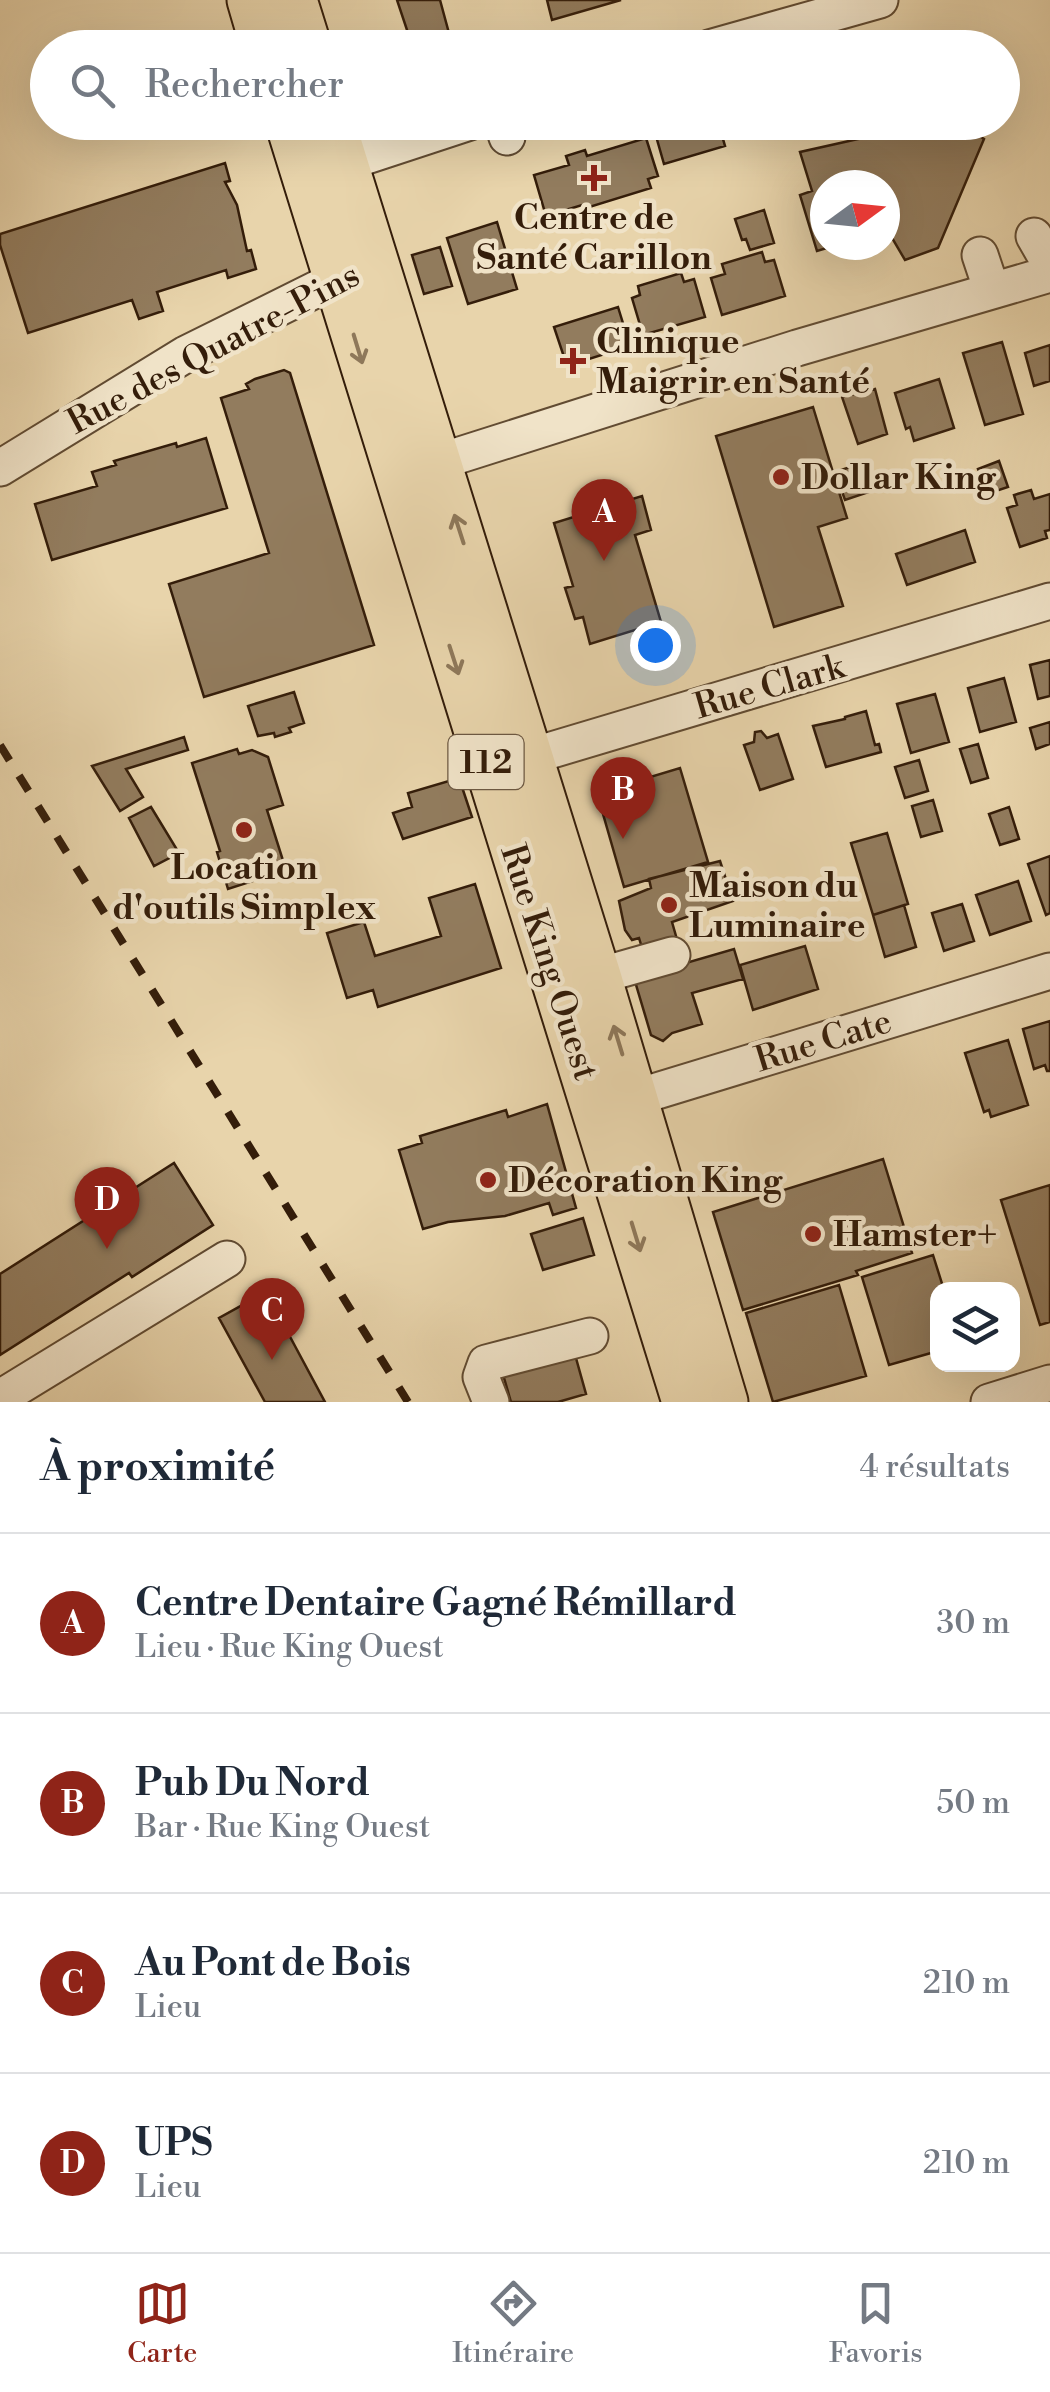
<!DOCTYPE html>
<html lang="fr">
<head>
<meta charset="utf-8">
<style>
  body { margin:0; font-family:"Libre Bodoni",serif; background:#f6f6f7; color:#1f2937 }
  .controls { position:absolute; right:30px; bottom:30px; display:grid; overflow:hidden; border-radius:20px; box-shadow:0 10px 40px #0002 }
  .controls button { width:90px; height:90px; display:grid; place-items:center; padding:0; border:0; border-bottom:2px solid #e0e1e3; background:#fff; color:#1f2937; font:50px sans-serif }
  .compass { position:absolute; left:810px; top:170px; width:90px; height:90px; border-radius:50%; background:#fff; box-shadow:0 10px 40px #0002; rotate:75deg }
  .you { position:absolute; left:655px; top:645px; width:35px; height:35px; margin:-25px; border:8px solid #fff; border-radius:50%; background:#1a73e8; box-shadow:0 0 0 15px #1a73e833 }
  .badge { display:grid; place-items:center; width:65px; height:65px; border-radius:50%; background:#8f2418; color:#fff; font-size:32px; font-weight:700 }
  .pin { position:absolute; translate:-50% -82px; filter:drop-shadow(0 2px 5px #0008) }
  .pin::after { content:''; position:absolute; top:52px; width:35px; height:30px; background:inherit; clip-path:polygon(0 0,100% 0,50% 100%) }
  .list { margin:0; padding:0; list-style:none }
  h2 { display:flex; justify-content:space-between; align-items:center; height:130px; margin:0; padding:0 40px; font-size:42px }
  h2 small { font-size:32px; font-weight:400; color:#747a83 }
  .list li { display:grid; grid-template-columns:65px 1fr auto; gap:30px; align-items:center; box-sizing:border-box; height:180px; padding:0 40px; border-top:2px solid #e0e1e3 }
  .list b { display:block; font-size:38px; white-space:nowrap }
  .list p { margin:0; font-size:32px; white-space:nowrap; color:#747a83 }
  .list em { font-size:32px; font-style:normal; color:#747a83 }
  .icon { flex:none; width:55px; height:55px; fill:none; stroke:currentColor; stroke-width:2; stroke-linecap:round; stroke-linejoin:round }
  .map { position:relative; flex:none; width:1050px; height:1402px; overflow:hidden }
  .search { position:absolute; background:#fff; box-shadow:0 10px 40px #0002; left:30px; right:30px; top:30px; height:110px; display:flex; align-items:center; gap:25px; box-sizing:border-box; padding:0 35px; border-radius:55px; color:#747a83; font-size:38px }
  .sheet { height:850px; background:#fff }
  nav { display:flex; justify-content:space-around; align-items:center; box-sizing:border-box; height:140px; border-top:2px solid #e0e1e3; background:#fff; font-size:28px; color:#747a83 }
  nav a { display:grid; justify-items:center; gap:5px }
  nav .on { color:#8f2418 }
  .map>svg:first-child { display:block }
  .building { fill:#927c5e; stroke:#341d0a; stroke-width:2.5 }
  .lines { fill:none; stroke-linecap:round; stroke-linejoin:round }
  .minor-casing { stroke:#614b32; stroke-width:39 }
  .major-casing { stroke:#341d0a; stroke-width:49 }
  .minor { stroke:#f0e3c8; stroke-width:35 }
  .major { stroke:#e8d4ab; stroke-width:45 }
  .rail { stroke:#341d0a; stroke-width:8; stroke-dasharray:18 18; stroke-linecap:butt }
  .oneway { stroke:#8e785a }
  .poi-dot { fill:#8f2418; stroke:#f0e3c8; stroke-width:4 }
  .labels { text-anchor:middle; stroke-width:9; stroke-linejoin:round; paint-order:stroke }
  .shield { fill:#f0e3c8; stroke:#6c5843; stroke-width:2.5 }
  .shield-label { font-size:32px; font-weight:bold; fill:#341d0a }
  .poi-label { font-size:35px; font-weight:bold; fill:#341d0a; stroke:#f0e3c8; text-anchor:start }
  .street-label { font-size:35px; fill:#341d0a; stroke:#f0e3c8 }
</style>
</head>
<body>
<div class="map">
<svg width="1050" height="1402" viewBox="0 0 1050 1402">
  <rect width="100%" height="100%" fill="#e8d4ab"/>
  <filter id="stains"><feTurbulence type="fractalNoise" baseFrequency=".002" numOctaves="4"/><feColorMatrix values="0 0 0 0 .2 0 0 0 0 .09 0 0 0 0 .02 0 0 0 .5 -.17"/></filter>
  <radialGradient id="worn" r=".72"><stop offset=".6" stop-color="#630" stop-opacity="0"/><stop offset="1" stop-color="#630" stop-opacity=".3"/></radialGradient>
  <!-- building -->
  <path class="building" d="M397,0H440L453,48H413Z
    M547,0H621L552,20Z
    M674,122H718L725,146L664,164L654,129Z
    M856,122H958L984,139L938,248L905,260L885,226V185H825V245H837L817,251L800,195L812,191L800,152L858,139Z
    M646,138L658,176L648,179L651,188L583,209L582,205L546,216L534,175L569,165L566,156L585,150L587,156Z
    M225,163L230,181L225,182L237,205L247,251L251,250L256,269L228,278L226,270L157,292L163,311L139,319L132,300L28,333L0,245V234Z
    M764,210L774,243L750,250L746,239L742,240L735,219Z
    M497,222L517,289L468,304L447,238Z
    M440,247L452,286L424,294L412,255Z
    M762,252L765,262L774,260L785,296L722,315L711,278L725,274L722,264Z
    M681,273L684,282L694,279L705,317L643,335L632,298L640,295L638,286Z
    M618,307L630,346L567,366L554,327Z
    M1002,342L1023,414L985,425L963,353Z
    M1050,345V381L1034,386L1025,353Z
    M284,370L290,373L374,645L204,697L169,584L269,553L221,398L249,389L246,384L255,379Z
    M939,379L954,428L914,441L910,427L906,429L895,393Z
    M875,389L887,434L858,444L842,397Z
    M813,407L847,518L818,527L843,606L774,627L716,436Z
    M206,438L227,508L52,560L35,504L97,486L92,472L116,465L114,461L176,443L177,447Z
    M868,461L875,484L871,485L872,491L845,500L835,472Z
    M999,461L1008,487L987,494L978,469Z
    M1031,490L1034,499L1050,494V530L1045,531L1047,538L1020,547L1007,508L1017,505L1014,495Z
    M642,496L651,530L635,535L661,622L590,644L583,617L575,619L565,588L573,586L554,523Z
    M965,530L975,562L907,585L896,554Z
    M1050,660V696L1038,699L1030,665Z
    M1004,678L1016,722L980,732L968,688Z
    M294,692L304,723L289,728L291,732L275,737L274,733L258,736L248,706Z
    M935,694L949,742L911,753L897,704Z
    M866,711L875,745L879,744L881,752L826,767L813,726L845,719V717Z
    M1050,722V744L1036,749L1030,728Z
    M761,731L767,738L778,734L793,779L760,790L744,745L754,742L755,732Z
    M184,737L188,750L126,769L143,797L120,811L92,766Z
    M978,744L988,778L971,783L960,749Z
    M237,749L239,754L252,750L268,757L283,805L267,810L286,870L228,889L217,852L220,851L192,763Z
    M919,760L928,791L905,798L895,767Z
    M680,768L708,862L624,887L597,793Z
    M459,778L472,817L403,839L393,813L412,807L408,793Z
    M933,800L942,831L921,837L912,806Z
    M151,807L179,853L154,866L129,818Z
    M1009,807L1019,839L1000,845L989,814Z
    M887,833L908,904L873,915L851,843Z
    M1050,856V913L1046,915L1028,864Z
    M720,861L733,901L672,922L676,936L643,951L639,938L632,940L625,930L619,901L651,888L649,879Z
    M1018,881L1031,921L990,935L976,895Z
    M475,884L501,968L378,1007L373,990L347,998L327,933L364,922L375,956L441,936L429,898Z
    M962,904L974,941L944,951L932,913Z
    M904,905L916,947L885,957L873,915Z
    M805,946L818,989L753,1010L740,965Z
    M734,949L743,979L692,993L702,1024L672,1033L663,1041L651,1035L634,978Z
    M1050,1021V1071H1047L1045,1065L1034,1069L1023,1029Z
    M1008,1040L1028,1105L991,1117L989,1110L984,1112L965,1053Z
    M547,1104L576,1208L553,1215L549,1203L505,1216L448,1222L423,1229L399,1150L422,1143L420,1136L506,1110L508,1117Z
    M883,1159L912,1253L856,1271L858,1275L743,1310L713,1212Z
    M174,1163L213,1225L132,1277L129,1273L0,1355V1274Z
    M1050,1185V1322L1040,1325L1001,1200Z
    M583,1218L594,1255L543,1270L531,1234Z
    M933,1255L944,1290H938V1351L889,1365L862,1277Z
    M839,1285L866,1376L773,1402L746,1313Z
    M266,1292L325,1402H265L219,1318Z
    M574,1351L586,1394L558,1402H511L502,1371Z"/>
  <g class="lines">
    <!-- minor casing -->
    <g class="minor-casing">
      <path id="minor" d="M709,48L880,0
        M502,122L507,137
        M324,170L470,122
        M1034,236L1050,264
        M980,255L992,291
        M438,462L797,348L1050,274
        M0,468L186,354L357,269
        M505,764L1050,601
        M598,976L672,955
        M611,1105L1050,971
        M0,1398L227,1259
        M491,1402L481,1377L486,1363L590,1336
        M989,1402L1050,1383"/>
    </g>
    <!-- major casing -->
    <g class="major-casing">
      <path id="major" d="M250,0L264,48
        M294,0L309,48
        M288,122L685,1402
        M332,122L598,976L725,1402"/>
    </g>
    <!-- minor -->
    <use href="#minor" class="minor"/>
    <!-- major -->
    <use href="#major" class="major"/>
    <!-- rail -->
    <path class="rail" d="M0,745L408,1402"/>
  </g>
  <!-- one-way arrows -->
  <defs><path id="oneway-shaft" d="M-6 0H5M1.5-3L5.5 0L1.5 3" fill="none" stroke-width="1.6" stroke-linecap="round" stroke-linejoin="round" transform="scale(2.5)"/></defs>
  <g class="oneway">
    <use href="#oneway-shaft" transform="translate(358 349) rotate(73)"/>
    <use href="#oneway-shaft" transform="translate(459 529) rotate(-108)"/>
    <use href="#oneway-shaft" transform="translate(454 660) rotate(72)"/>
    <use href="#oneway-shaft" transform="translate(618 1040) rotate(-107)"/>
    <use href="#oneway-shaft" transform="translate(636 1237) rotate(73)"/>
  </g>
  <!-- markers -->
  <g class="poi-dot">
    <path d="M589 163h10v10h10v10h-10v10h-10v-10h-10v-10h10z"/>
    <path d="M568 346h10v10h10v10h-10v10h-10v-10h-10v-10h10z"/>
    <circle cx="781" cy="477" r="10"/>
    <circle cx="244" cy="830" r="10"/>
    <circle cx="669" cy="905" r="10"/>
    <circle cx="488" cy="1180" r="10"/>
    <circle cx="813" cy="1234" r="10"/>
  </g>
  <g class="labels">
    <!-- shield labels -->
    <rect class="shield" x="448.5" y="735" width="75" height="54" rx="8"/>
    <g class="shield-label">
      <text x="486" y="773">112</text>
    </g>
    <!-- poi labels -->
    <g class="poi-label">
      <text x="594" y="229" text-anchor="middle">Centre de<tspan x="594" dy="40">Santé Carillon</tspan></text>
      <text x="596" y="353">Clinique<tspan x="596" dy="40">Maigrir en Santé</tspan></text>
      <text x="801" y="489">Dollar King</text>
      <text x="244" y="879" text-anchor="middle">Location<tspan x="244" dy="40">d'outils Simplex</tspan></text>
      <text x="689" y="897">Maison du<tspan x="689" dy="40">Luminaire</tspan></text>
      <text x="508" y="1192">Décoration King</text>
      <text x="833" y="1246">Hamster+</text>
    </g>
    <!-- street labels -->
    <g class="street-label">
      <text transform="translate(213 348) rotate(-28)" y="12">Rue des Quatre-Pins</text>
      <text transform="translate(769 686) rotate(-16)" y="12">Rue Clark</text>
      <text transform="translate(550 962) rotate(72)" y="12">Rue King Ouest</text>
      <text transform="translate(823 1040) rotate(-17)" y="12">Rue Cate</text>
    </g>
  </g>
  <rect width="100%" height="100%" filter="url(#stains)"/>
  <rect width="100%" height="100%" fill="url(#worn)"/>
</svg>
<div class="controls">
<button><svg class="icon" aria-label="layers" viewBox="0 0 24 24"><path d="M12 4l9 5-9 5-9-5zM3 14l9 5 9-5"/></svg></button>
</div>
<svg class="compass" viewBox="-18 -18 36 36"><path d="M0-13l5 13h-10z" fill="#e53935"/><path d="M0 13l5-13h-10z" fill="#747a83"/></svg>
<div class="you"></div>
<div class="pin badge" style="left:604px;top:561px">A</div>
<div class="pin badge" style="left:623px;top:839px">B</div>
<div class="pin badge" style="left:272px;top:1360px">C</div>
<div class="pin badge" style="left:107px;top:1249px">D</div>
<div class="search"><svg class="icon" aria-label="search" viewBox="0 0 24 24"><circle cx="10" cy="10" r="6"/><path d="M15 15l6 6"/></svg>Rechercher</div>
</div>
<section class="sheet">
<h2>À proximité<small>4 résultats</small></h2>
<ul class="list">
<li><span class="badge">A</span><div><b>Centre Dentaire Gagné Rémillard</b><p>Lieu · Rue King Ouest</p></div><em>30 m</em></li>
<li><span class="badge">B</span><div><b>Pub Du Nord</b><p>Bar · Rue King Ouest</p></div><em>50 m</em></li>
<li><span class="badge">C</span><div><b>Au Pont de Bois</b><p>Lieu</p></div><em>210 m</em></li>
<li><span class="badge">D</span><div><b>UPS</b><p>Lieu</p></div><em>210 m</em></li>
</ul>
</section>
<nav>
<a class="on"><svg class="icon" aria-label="map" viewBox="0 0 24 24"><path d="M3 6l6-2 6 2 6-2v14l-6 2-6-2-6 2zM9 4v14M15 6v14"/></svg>Carte</a>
<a><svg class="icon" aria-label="directions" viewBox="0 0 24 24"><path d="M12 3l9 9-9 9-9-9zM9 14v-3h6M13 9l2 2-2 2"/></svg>Itinéraire</a>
<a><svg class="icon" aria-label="saved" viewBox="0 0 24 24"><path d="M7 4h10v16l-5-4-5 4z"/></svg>Favoris</a>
</nav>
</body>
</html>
